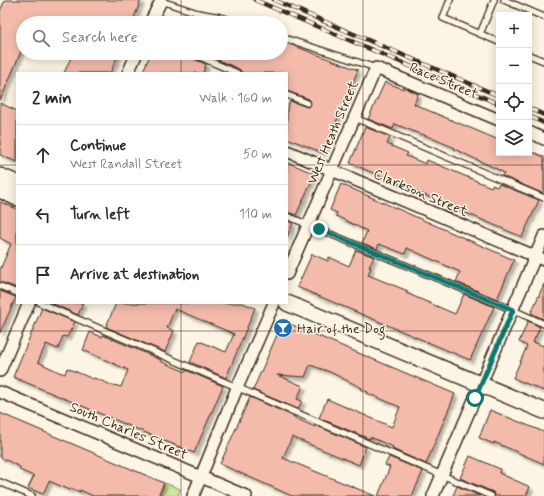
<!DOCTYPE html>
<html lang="en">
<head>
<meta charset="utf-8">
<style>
  body { margin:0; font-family:Mynerve,sans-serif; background:#f2f2f3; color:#2b2b33 }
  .controls { position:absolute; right:12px; top:12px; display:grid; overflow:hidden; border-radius:0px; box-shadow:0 2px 10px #0003 }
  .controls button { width:36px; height:36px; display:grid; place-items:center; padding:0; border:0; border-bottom:1px solid #e1e1e2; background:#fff; color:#2b2b33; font:20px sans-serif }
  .stop { position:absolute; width:12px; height:12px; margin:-9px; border:3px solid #0f766e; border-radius:50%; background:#fff }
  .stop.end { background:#0f766e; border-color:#fff; box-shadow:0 1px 4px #0008 }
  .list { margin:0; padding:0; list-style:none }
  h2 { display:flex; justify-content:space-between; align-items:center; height:52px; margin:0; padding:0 16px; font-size:17px }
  h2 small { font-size:13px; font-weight:400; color:#7c7c81 }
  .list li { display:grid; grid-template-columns:26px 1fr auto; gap:12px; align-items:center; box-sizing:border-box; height:60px; padding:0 16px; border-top:1px solid #e1e1e2 }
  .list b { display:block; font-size:15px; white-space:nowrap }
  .list p { margin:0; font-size:13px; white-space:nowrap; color:#7c7c81 }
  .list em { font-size:13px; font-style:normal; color:#7c7c81 }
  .icon { flex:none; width:22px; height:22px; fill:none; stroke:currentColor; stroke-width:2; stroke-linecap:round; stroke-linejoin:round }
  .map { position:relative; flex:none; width:544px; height:496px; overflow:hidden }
  .search { position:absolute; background:#fff; box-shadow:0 2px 10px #0003; left:16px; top:16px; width:272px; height:44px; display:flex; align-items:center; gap:10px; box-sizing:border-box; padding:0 14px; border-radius:22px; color:#7c7c81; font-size:15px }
  .panel { position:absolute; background:#fff; box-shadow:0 2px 10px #0003; left:16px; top:72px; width:272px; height:232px; border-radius:0px }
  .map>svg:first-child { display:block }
  .green { fill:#cde69c; stroke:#84885d }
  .building { fill:#f4bbab; stroke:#3b2a1e; filter:url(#shadow) }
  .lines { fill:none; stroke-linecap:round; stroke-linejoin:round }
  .service-casing { stroke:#3b2a1e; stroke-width:8 }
  .minor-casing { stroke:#3b2a1e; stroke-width:14 }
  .secondary-casing { stroke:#3b2a1e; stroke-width:18 }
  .service { stroke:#fcf5e5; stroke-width:5.5 }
  .minor { stroke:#fcf5e5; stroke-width:11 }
  .secondary { stroke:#fcf5e5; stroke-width:15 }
  .rail-casing { stroke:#3b2a1e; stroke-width:4.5 }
  .rail { stroke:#fcf5e5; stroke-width:3; stroke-dasharray:9; stroke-linecap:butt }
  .route { stroke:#0f766e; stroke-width:5 }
  .grid { fill:none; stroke:#3b2a1e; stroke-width:1; stroke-opacity:0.55 }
  .labels { text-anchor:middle; stroke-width:3; stroke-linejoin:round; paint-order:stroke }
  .street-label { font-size:14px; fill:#3b2a1e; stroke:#fcf5e5 }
  .poi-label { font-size:14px; fill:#3b2a1e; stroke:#fcf5e5; text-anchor:start }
</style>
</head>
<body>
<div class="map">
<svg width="544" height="496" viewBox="0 0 544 496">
  <defs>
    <filter id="shadow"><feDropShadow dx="3.5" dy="3.5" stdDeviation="1" flood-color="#0004"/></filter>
  </defs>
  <rect width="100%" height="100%" fill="#fcf5e5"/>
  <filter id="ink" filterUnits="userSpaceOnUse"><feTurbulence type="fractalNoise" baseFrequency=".025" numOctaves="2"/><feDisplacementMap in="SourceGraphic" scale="8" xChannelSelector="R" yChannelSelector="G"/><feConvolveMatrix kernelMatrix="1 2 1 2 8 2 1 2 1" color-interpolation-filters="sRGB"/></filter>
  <g filter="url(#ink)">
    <!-- green -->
    <path class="green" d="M165,483L180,489L178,496H160Z"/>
    <!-- building -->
    <path class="building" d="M5,0H141L132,23H23V47L0,101V11Z
      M281,41L358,70L323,153L287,138V109L290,101L307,107L310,106L311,103L309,99L287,91V73H241V71L239,69L202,53H281Z
      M73,53H119L110,73H64Z
      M151,53H187L189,57L206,64L203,73H142Z
      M385,82L403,89L404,87L418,94L414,104L425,109L499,140V153H535L544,157V189L542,193L502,176L504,173L499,170L454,149L455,148L422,134V135L395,124L393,129L368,119Z
      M0,103L17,111V162L0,155Z
      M365,127L390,137L387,144L408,153L406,156L426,164L427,160L491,187L492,185L497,187L499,184L539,200L522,237L350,163Z
      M287,162L315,174L296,215L287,212Z
      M341,184L514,260L497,299L456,282L460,272L407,248L405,254L379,244L377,249L362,243L367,231L336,216L337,213L330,210Z
      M0,202L17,209V288L0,282V270L11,244L0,238Z
      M287,221L293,223L287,238Z
      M356,250L374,257L369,267H371L368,275L408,291L406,293L455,314L464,294L494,307L470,360L297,287L312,254L328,261L329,257L349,266Z
      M544,284V317L543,319L531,313Z
      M0,291L16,297L0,333Z
      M51,303H83L78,315Z
      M116,303H243L255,308L226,378L190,362L199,341L226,352L234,334L175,309L167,328L174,331L165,352L106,327Z
      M42,308L75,322L67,337L63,336L58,349L46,344L38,362L59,372L65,374L67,368L93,379L94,378L114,386V385L121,387L128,370L83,350L90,332L102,337L103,335L161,360L160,361L186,372V370L223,386L194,453L13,377Z
      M283,321L455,394L426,464L392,449L393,447L370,437V439L319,418L327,399L392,427L400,407L367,393L368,392L361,389L362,388L330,372L310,365L305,377L277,375L303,386L297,399L302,401L298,409L253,390Z
      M528,321L540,327L533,342L544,346V391L513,378L527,346L519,342Z
      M250,397L295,417V418L315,427V425L366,447L359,465L292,437L283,458L375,496H292L220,464Z
      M490,410L544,432V464L494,442V444L479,438Z
      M0,413L164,483L158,496H93L80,490V492L71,488L70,490L49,481L43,494L28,488L34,476L19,470L20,467L0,457Z
      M470,456L500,469L499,473L530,487L526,496H495L493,492L460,478Z
      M389,457L423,471L412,496H378L390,467L385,465Z
      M457,486L480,496H453Z"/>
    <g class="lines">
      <!-- service casing -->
      <g class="service-casing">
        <path id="service" d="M450,0L443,18L499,42
          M504,0L544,17
          M161,1L198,13L220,17L241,23
          M480,34L494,0
          M281,37L376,68
          M191,53L237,73
          M529,55L544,61
          M287,95L307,103
          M355,118L544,198
          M287,216L513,310L544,324
          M0,286L17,293
          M40,303L491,496
          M0,482L32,496"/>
      </g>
      <!-- minor casing -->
      <g class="minor-casing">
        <path id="minor" d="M150,23L161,1
          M128,73L137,53
          M529,132L544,139
          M287,151L544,260
          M287,274L376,68L499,120
          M0,371L29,303
          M0,392L246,496
          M193,496L237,388L274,303
          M433,496L544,236"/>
      </g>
      <!-- secondary casing -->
      <g class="secondary-casing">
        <path id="secondary" d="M0,176L17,183
          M0,190L17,198
          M287,303L544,411"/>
      </g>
      <!-- service -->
      <use href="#service" class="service"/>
      <!-- minor -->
      <use href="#minor" class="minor"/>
      <!-- secondary -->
      <use href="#secondary" class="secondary"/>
      <!-- rail casing -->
      <g class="rail-casing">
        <path id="rail" d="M255,0L499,104
          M274,0L499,96
          M529,108L544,115
          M529,116L544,123"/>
      </g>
      <!-- rail -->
      <use href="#rail" class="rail"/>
    </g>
  </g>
  <g class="lines" filter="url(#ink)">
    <!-- route -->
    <path class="route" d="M319,229L513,310L475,398"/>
  </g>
  <!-- grid -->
  <path class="grid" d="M181,0V23M363,0V496M181,53V73M0,165H17M287,165H544M181,303V496M0,331H544"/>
  <!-- icons -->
  <defs>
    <g id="bar-disc" transform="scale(1)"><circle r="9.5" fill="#1f6fb2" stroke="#fcf5e5"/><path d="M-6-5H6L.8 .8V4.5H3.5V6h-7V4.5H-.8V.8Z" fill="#fff"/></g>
  </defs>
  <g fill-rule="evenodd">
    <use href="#bar-disc" x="283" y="328"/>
  </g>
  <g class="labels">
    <!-- street labels -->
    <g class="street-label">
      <text transform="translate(444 80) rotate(23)" y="5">Race Street</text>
      <text transform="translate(332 132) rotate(-67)" y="5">West Heath Street</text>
      <text transform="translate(421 192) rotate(23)" y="5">Clarkson Street</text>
      <text transform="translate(129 430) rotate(23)" y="5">South Charles Street</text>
    </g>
    <!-- poi labels -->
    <g class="poi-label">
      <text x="297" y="333">Hair of the Dog</text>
    </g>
  </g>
</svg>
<div class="controls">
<button>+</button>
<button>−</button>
<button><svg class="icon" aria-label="locate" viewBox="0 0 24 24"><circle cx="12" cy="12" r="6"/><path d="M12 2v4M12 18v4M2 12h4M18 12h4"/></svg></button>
<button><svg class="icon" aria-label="layers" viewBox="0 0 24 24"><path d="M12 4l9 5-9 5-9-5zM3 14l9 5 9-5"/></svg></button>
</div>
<div class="stop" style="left:475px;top:398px"></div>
<div class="stop end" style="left:319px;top:229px"></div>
<div class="search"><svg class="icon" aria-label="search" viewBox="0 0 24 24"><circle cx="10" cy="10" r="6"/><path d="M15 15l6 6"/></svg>Search here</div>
<section class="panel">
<h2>2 min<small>Walk · 160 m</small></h2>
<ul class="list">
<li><svg class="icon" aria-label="ahead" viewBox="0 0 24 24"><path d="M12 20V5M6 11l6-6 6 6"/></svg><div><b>Continue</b><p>West Randall Street</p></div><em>50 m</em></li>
<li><svg class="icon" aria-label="left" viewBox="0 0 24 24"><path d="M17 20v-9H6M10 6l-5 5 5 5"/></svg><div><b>Turn left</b></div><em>110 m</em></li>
<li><svg class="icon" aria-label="arrive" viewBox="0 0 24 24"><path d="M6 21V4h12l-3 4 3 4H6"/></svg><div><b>Arrive at destination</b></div></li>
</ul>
</section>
</div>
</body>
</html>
